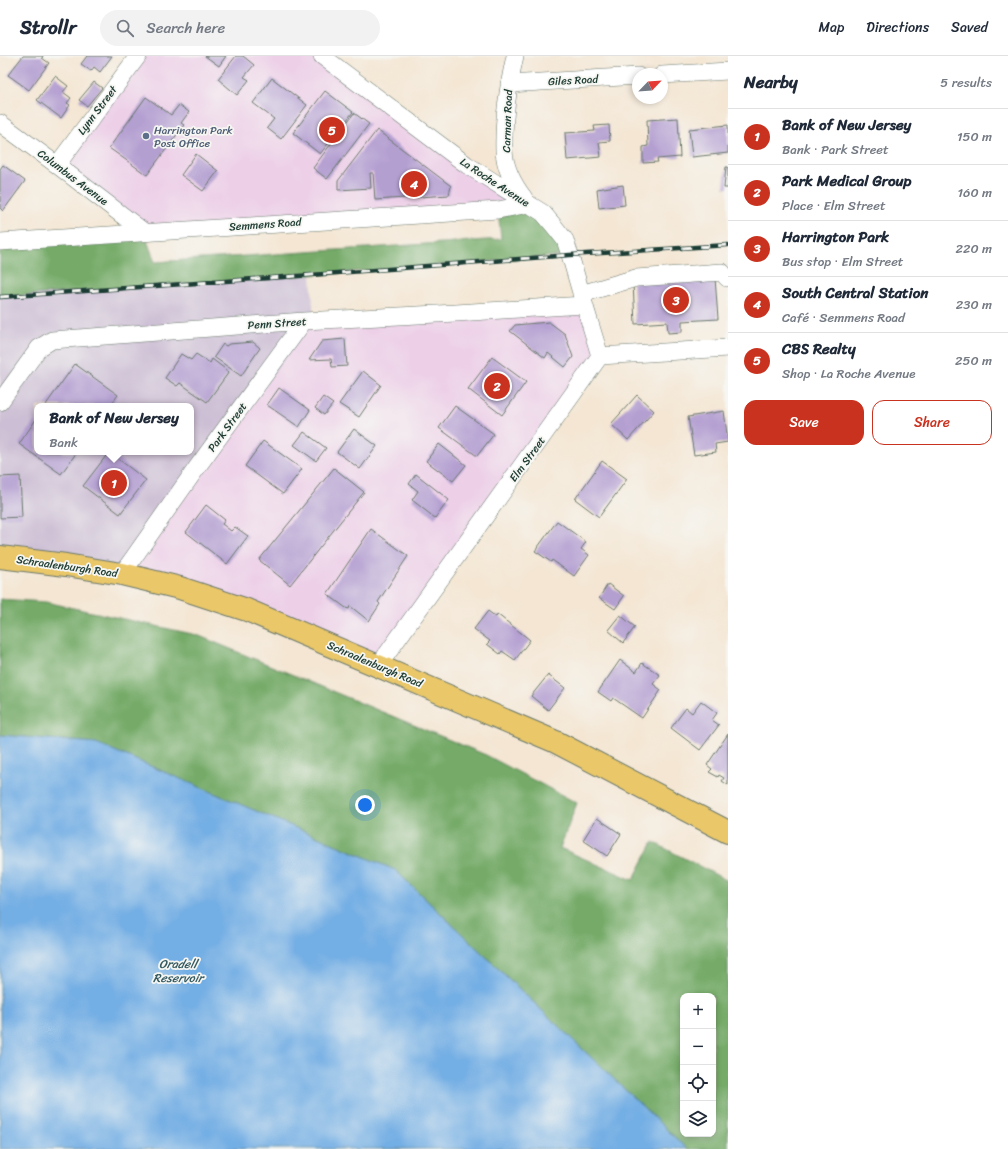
<!DOCTYPE html>
<html lang="en">
<head>
<meta charset="utf-8">
<style>
  body { margin:0; font-family:Sriracha,sans-serif; background:#f2f2f3; color:#1f2937 }
  .controls { position:absolute; right:12px; bottom:12px; display:grid; overflow:hidden; border-radius:8px; box-shadow:0 2px 6px #0003 }
  .controls button { width:36px; height:36px; display:grid; place-items:center; padding:0; border:0; border-bottom:1px solid #e0e1e3; background:#fff; color:#1f2937; font:20px sans-serif }
  .compass { position:absolute; left:632px; top:12px; width:36px; height:36px; border-radius:50%; background:#fff; box-shadow:0 2px 6px #0003; rotate:65deg }
  .you { position:absolute; left:365px; top:749px; width:14px; height:14px; margin:-10px; border:3px solid #fff; border-radius:50%; background:#1a73e8; box-shadow:0 0 0 6px #1a73e833 }
  .badge { display:grid; place-items:center; width:26px; height:26px; border-radius:50%; background:#c8321e; color:#fff; font-size:13px; font-weight:700 }
  .pin { position:absolute; translate:-50% -50%; border:2px solid #fff; box-shadow:0 1px 4px #0006 }
  .popup { position:absolute; left:34px; top:347px; width:160px; height:52px; box-sizing:border-box; display:grid; place-content:center; border-radius:8px; background:#fff; filter:drop-shadow(0 1px 3px #0005); font-size:13px; white-space:nowrap; color:#747a83 }
  .popup b { font-size:15px; color:#1f2937 }
  .popup::after { content:''; position:absolute; left:50%; top:100%; margin-left:-8px; border:8px solid transparent; border-top-color:#fff }
  .list { margin:0; padding:0; list-style:none }
  h2 { display:flex; justify-content:space-between; align-items:center; height:52px; margin:0; padding:0 16px; font-size:17px }
  h2 small { font-size:13px; font-weight:400; color:#747a83 }
  .list li { display:grid; grid-template-columns:26px 1fr auto; gap:12px; align-items:center; box-sizing:border-box; height:56px; padding:0 16px; border-top:1px solid #e0e1e3 }
  .list b { display:block; font-size:15px; white-space:nowrap }
  .list p { margin:0; font-size:13px; white-space:nowrap; color:#747a83 }
  .list em { font-size:13px; font-style:normal; color:#747a83 }
  .actions { display:flex; gap:8px; padding:12px 16px }
  .actions a { flex:1; padding:9px 0; border:1px solid #c8321e; border-radius:12px; text-align:center; font-size:14px; color:#c8321e }
  .actions .main { background:#c8321e; color:#fff }
  .icon { flex:none; width:22px; height:22px; fill:none; stroke:currentColor; stroke-width:2; stroke-linecap:round; stroke-linejoin:round }
  .map { position:relative; flex:none; width:728px; height:1093px; overflow:hidden }
  header { display:flex; align-items:center; gap:24px; box-sizing:border-box; height:56px; padding:0 20px; background:#fff; border-bottom:1px solid #e0e1e3 }
  header strong { font-size:19px }
  nav { display:flex; gap:22px; margin-inline-start:auto; font-size:14px }
  .search { width:280px; height:36px; background:#f2f2f3; display:flex; align-items:center; gap:10px; box-sizing:border-box; padding:0 14px; border-radius:22px; color:#747a83; font-size:15px }
  main { display:flex }
  aside { flex:1; background:#fff }
  .map>svg:first-child { display:block }
  .built { fill:#edd0e8 }
  .industrial { fill:#ccbed4; fill-rule:evenodd }
  .forest { fill:#74aa68; stroke:#4a744e; fill-rule:evenodd }
  .water { fill:#73aee4; stroke:#49768c }
  .building { fill:#b49fd1 }
  .lines { fill:none; stroke-linecap:round; stroke-linejoin:round }
  .minor-casing { stroke:#6a786c; stroke-width:18 }
  .major-casing { stroke:#6a786c; stroke-width:24 }
  .minor { stroke:#fff; stroke-width:17 }
  .major { stroke:#eac769; stroke-width:22 }
  .rail-casing { stroke:#1f3d34; stroke-width:4.5 }
  .rail { stroke:#f6f6f2; stroke-width:3; stroke-dasharray:9; stroke-linecap:butt }
  .service-dot { fill:#5c6f8a; stroke:#f6f6f2; stroke-width:1.5 }
  .labels { text-anchor:middle; stroke-width:3.5; stroke-linejoin:round; paint-order:stroke }
  .street-label { font-size:11px; fill:#1f3d34; stroke:#f6f6f2 }
  .service-label { font-size:11px; fill:#4e5e75; stroke:#f6f6f2; text-anchor:start }
  .water-label { font-size:12px; font-style:italic; fill:#345960; stroke:#f6f6f2 }
</style>
</head>
<body>
<header>
<strong>Strollr</strong>
<div class="search"><svg class="icon" aria-label="search" viewBox="0 0 24 24"><circle cx="10" cy="10" r="6"/><path d="M15 15l6 6"/></svg>Search here</div>
<nav><a>Map</a><a>Directions</a><a>Saved</a></nav>
</header>
<main>
<div class="map">
<svg width="728" height="1093" viewBox="0 0 728 1093">
  <rect width="100%" height="100%" fill="#f6f6f2"/>
  <filter id="ink" filterUnits="userSpaceOnUse"><feTurbulence type="fractalNoise" baseFrequency=".025" numOctaves="2"/><feDisplacementMap in="SourceGraphic" scale="8" xChannelSelector="R" yChannelSelector="G"/><feConvolveMatrix kernelMatrix="1 2 1 2 8 2 1 2 1" color-interpolation-filters="sRGB"/></filter>
  <filter id="wash" filterUnits="userSpaceOnUse"><feTurbulence type="fractalNoise" baseFrequency=".012" numOctaves="4" result="noise"/><feDisplacementMap in="SourceGraphic" scale="16" xChannelSelector="R" yChannelSelector="G"/><feGaussianBlur stdDeviation="0.9" result="paint"/><feColorMatrix in="noise" values="0 0 0 0 0 0 0 0 0 0 0 0 0 0 0 0 0 1.4 0 .05"/><feComposite in="paint" operator="in"/></filter>
  <g filter="url(#wash)">
    <rect width="100%" height="100%" fill="#f4e6d3"/>
    <!-- built -->
    <path class="built" d="M138,0H322L529,148L144,176L57,109Z
      M584,249L600,300L379,609L122,518L304,265Z"/>
    <!-- industrial -->
    <path class="industrial" d="M311,219L314,264L122,518L0,501V241ZM37,350H191V396H37Z"/>
    <!-- forest -->
    <path class="forest" d="M529,148L570,199L311,219L0,241V186L144,176L155,206L501,183L498,154Z
      M0,543L46,546L197,579L486,699L577,747L560,792L633,824L653,786L728,825V1093H687L395,814L96,687L0,679ZM683,940H713V1078H683Z"/>
    <!-- water -->
    <path class="water" d="M0,679L96,687L395,814L687,1093H0Z"/>
    <g id="blocks">
      <!-- building -->
      <path class="building" d="M23,0H43L42,2L49,7L29,34L8,19Z
        M87,0H112L100,16L94,11L91,15L81,8Z
        M205,0H226L219,10Z
        M236,0H243L254,9L244,21L249,24L237,39L218,23Z
        M55,20L68,30L63,36L71,42L67,47L70,49L61,62L37,44Z
        M272,22L307,49L281,83L267,72L274,63L253,47Z
        M94,26L102,32L87,50L79,44Z
        M325,35L353,56L320,98L293,77Z
        M146,41L171,59L179,49L189,56L181,67L184,69L147,119L109,92Z
        M354,57L369,68L327,123L313,112Z
        M678,62L680,101L657,103L658,106L643,107V91L648,90L647,64Z
        M609,69L610,85L599,86L601,101L567,104L565,77L595,75L594,70Z
        M728,69V97L692,101L689,73Z
        M377,74L451,130L449,139L375,144L373,117H370L371,132L338,134V125Z
        M196,98L218,115L203,135L181,119Z
        M3,109L25,125L3,155L0,152V113Z
        M726,111H728V132H724Z
        M623,129L625,149L599,152L597,133Z
        M715,222L718,263L682,265V276L668,277L667,266L635,268L633,226Z
        M549,266L565,278L573,301L565,311L548,297L545,302L510,275L515,269Z
        M345,283L347,310L332,311L331,303L309,304L322,285Z
        M253,286L260,292L241,320L214,301L223,288L226,290L229,288Z
        M181,298L191,304L196,298L210,307L212,303L229,316L207,346L180,327L177,330L165,322Z
        M492,301L526,326L502,359L468,333Z
        M75,308L118,339L110,350H45Z
        M363,315L381,329L359,361L339,348Z
        M279,332L310,354L299,371L267,349Z
        M637,339L654,355L628,384L611,368Z
        M323,341L333,348L324,359L315,352Z
        M455,350L494,378L477,400L439,372Z
        M724,355L728,386L715,388L716,396L694,399L688,361Z
        M37,362V396H77L61,418L19,388Z
        M354,373L377,390L360,413L337,396Z
        M304,376L326,392L316,405L294,389Z
        M263,385L302,413L283,438L245,410Z
        M439,388L466,409L453,425L426,405Z
        M109,396L146,424L120,458L83,430Z
        M602,405L627,423L599,461L575,443Z
        M334,412L364,436L290,529L259,504Z
        M416,418L449,444L435,462L412,444L418,435L409,428Z
        M20,420L22,461L0,462V421Z
        M206,449L225,464L222,468L231,475L235,471L248,480L227,508L186,476Z
        M557,465L586,486L581,493L589,499L574,520L552,504L551,506L535,495Z
        M371,473L408,500L378,546L380,548L369,565L350,550L349,553L346,552L327,538Z
        M608,528L624,540L615,553L599,542Z
        M488,555L496,561L497,558L530,584L515,604L502,595L500,598L487,588L490,585L474,573Z
        M620,559L635,571L623,587L608,574Z
        M620,604L636,616L642,607L660,619L653,628L661,634L642,662L613,642L611,645L598,636Z
        M548,619L565,632L548,654L531,640Z
        M701,645L717,657L712,664L719,669L700,694L671,672L686,652L692,657Z
        M728,678V729L722,725L724,722L719,719L718,721L709,716L712,713L707,709Z
        M597,762L621,778L607,800L583,784Z"/>
    </g>
  </g>
  <g filter="url(#ink)">
    <use href="#blocks" fill-opacity="0" stroke="#6a786c" stroke-width="1"/>
    <g class="lines">
      <!-- minor casing -->
      <g class="minor-casing">
        <path id="minor" d="M322,0L467,109L543,157L554,170L565,184L570,199L586,254L600,300
          M515,0C508,31 503,63 504,95C505,112 514,129 524,142
          M662,19L728,15
          M509,28L638,20
          M0,67L57,109L144,176
          M57,109L138,0
          M0,186L498,154L529,148
          M581,238L636,222L722,216L727,222
          M600,300L728,292
          M0,346L39,292L52,284L304,265L456,257L584,249
          M122,518L198,410L304,265
          M379,609L600,300"/>
      </g>
      <!-- major casing -->
      <g class="major-casing">
        <path id="major" d="M0,501L66,509L122,518L180,532L247,554L556,686L728,776"/>
      </g>
      <!-- minor -->
      <use href="#minor" class="minor"/>
      <!-- major -->
      <use href="#major" class="major"/>
      <!-- rail casing -->
      <g class="rail-casing">
        <path id="rail" d="M0,241L311,219L570,199L728,189"/>
      </g>
      <!-- rail -->
      <use href="#rail" class="rail"/>
    </g>
  </g>
  <!-- markers -->
  <circle class="service-dot" cx="146" cy="80" r="4"/>
  <g class="labels">
    <!-- street labels -->
    <g class="street-label">
      <text transform="translate(573 24) rotate(-3)" y="4">Giles Road</text>
      <text transform="translate(97 54) rotate(-53)" y="4">Lynn Street</text>
      <text transform="translate(507 65) rotate(-88)" y="4">Carman Road</text>
      <text transform="translate(73 121) rotate(37)" y="4">Columbus Avenue</text>
      <text transform="translate(495 126) rotate(33)" y="4">La Roche Avenue</text>
      <text transform="translate(265 168) rotate(-4)" y="4">Semmens Road</text>
      <text transform="translate(277 267) rotate(-4)" y="4">Penn Street</text>
      <text transform="translate(227 371) rotate(-54)" y="4">Park Street</text>
      <text transform="translate(527 403) rotate(-54)" y="4">Elm Street</text>
      <text transform="translate(67 510) rotate(8)" y="4">Schraalenburgh Road</text>
      <text transform="translate(375 608) rotate(23)" y="4">Schraalenburgh Road</text>
    </g>
    <!-- service labels -->
    <g class="service-label">
      <text x="154" y="78">Harrington Park<tspan x="154" dy="13">Post Office</tspan></text>
    </g>
    <!-- water labels -->
    <g class="water-label">
      <text x="178" y="912">Oradell<tspan x="178" dy="14">Reservoir</tspan></text>
    </g>
  </g>
</svg>
<div class="controls">
<button>+</button>
<button>−</button>
<button><svg class="icon" aria-label="locate" viewBox="0 0 24 24"><circle cx="12" cy="12" r="6"/><path d="M12 2v4M12 18v4M2 12h4M18 12h4"/></svg></button>
<button><svg class="icon" aria-label="layers" viewBox="0 0 24 24"><path d="M12 4l9 5-9 5-9-5zM3 14l9 5 9-5"/></svg></button>
</div>
<svg class="compass" viewBox="-18 -18 36 36"><path d="M0-13l5 13h-10z" fill="#e53935"/><path d="M0 13l5-13h-10z" fill="#747a83"/></svg>
<div class="you"></div>
<div class="pin badge" style="left:114px;top:427px">1</div>
<div class="popup"><b>Bank of New Jersey</b>Bank</div>
<div class="pin badge" style="left:497px;top:330px">2</div>
<div class="pin badge" style="left:676px;top:244px">3</div>
<div class="pin badge" style="left:414px;top:128px">4</div>
<div class="pin badge" style="left:332px;top:74px">5</div>
</div>
<aside>
<h2>Nearby<small>5 results</small></h2>
<ul class="list">
<li><span class="badge">1</span><div><b>Bank of New Jersey</b><p>Bank · Park Street</p></div><em>150 m</em></li>
<li><span class="badge">2</span><div><b>Park Medical Group</b><p>Place · Elm Street</p></div><em>160 m</em></li>
<li><span class="badge">3</span><div><b>Harrington Park</b><p>Bus stop · Elm Street</p></div><em>220 m</em></li>
<li><span class="badge">4</span><div><b>South Central Station</b><p>Café · Semmens Road</p></div><em>230 m</em></li>
<li><span class="badge">5</span><div><b>CBS Realty</b><p>Shop · La Roche Avenue</p></div><em>250 m</em></li>
</ul>
<div class="actions"><a class="main">Save</a><a>Share</a></div>
</aside>
</main>
</body>
</html>
